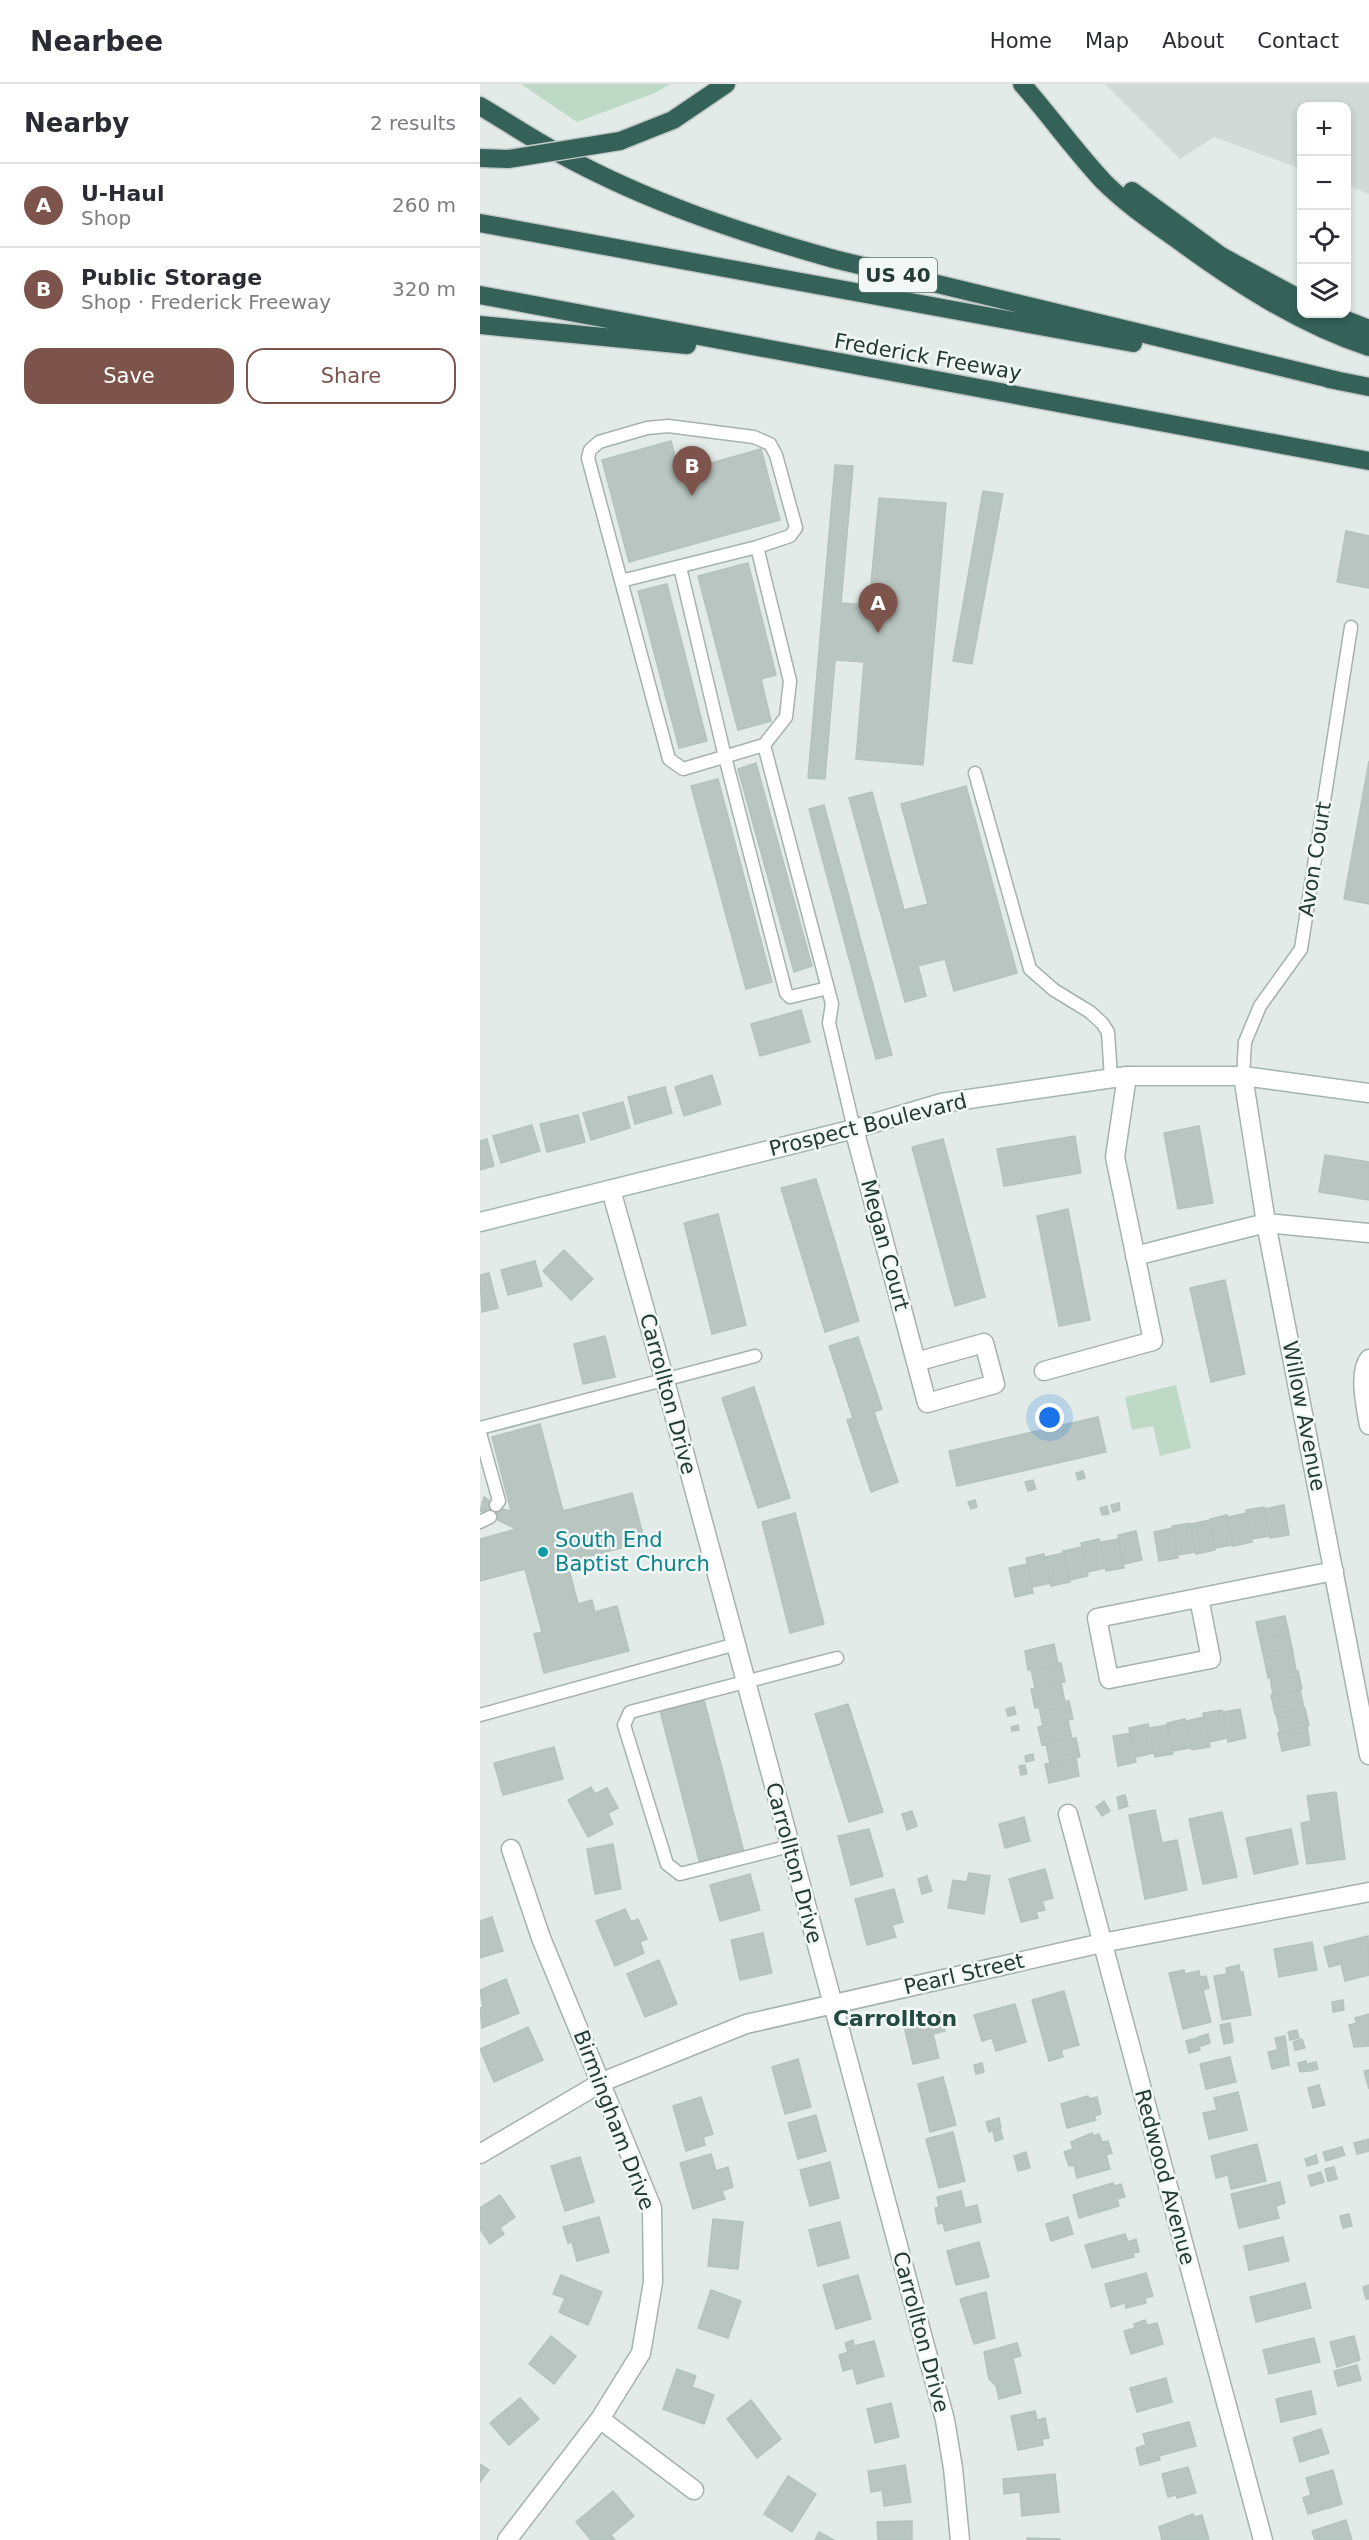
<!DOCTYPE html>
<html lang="en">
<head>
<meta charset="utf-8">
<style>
  body { margin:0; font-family:"DejaVu Sans",sans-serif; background:#f7f7f7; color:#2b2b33 }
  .controls { position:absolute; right:18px; top:18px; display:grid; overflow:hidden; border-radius:12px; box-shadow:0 3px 9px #0003 }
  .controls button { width:54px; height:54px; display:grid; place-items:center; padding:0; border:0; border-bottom:2px solid #e1e1e2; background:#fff; color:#2b2b33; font:30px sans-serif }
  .you { position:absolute; left:570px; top:1334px; width:21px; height:21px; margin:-15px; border:4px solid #fff; border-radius:50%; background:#1a73e8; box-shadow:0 0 0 9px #1a73e833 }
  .badge { display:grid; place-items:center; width:39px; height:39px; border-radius:50%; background:#7d544b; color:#fff; font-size:20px; font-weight:700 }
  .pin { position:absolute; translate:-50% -50px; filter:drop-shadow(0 2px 3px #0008) }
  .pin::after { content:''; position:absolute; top:32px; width:21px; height:18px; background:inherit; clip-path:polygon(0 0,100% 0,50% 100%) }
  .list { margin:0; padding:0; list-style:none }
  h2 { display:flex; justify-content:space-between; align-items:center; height:78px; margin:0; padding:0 24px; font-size:26px }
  h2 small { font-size:20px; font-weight:400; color:#7c7c81 }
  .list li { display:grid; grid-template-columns:39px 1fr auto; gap:18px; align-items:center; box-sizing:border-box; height:84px; padding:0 24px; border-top:2px solid #e1e1e2 }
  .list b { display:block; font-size:22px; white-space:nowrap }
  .list p { margin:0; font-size:20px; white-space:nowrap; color:#7c7c81 }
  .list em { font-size:20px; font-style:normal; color:#7c7c81 }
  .actions { display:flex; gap:12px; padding:18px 24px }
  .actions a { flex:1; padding:14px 0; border:2px solid #7d544b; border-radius:18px; text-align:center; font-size:21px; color:#7d544b }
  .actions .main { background:#7d544b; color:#fff }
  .icon { flex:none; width:33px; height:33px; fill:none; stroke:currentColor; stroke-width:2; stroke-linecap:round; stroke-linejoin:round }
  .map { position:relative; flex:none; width:889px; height:2456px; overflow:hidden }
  header { display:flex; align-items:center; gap:36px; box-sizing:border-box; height:84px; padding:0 30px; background:#fff; border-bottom:2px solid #e1e1e2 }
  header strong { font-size:28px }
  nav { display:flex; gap:33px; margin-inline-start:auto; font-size:21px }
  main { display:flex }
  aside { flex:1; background:#fff }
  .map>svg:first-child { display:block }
  .built { fill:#d1dad6 }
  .green { fill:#bed9c5 }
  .building { fill:#b8c5c0; stroke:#b5c3be; stroke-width:1.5 }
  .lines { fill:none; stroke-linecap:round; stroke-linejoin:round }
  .lane-casing { stroke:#a5b2ae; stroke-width:15 }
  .street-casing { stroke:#a5b2ae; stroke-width:21 }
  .secondary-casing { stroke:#a2b5ae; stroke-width:21 }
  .highway-casing { stroke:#c2c8c6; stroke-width:21 }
  .lane { stroke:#fff; stroke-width:12 }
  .street { stroke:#fff; stroke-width:18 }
  .secondary { stroke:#fff; stroke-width:18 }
  .highway { stroke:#346259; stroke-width:18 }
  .highway-bridge-casing { stroke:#c2c8c6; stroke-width:21; stroke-linecap:butt }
  .highway-bridge { stroke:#346259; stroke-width:18 }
  .culture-dot { fill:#0f9aa8; stroke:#f2f8f5; stroke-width:2 }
  .labels { text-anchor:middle; stroke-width:5; stroke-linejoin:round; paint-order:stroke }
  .shield { fill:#f2f8f5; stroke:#62736e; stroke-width:1.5 }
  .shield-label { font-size:20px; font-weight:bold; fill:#243a34 }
  .street-label { font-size:21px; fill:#243a34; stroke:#f2f8f5 }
  .culture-label { font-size:21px; fill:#0d838f; stroke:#f2f8f5; text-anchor:start }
  .neighbourhood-label { font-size:22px; font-weight:bold; fill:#234940; stroke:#f2f8f5 }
</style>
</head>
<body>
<header>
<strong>Nearbee</strong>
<nav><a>Home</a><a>Map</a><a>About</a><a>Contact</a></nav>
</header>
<main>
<aside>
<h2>Nearby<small>2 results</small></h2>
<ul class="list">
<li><span class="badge">A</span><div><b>U-Haul</b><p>Shop</p></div><em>260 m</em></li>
<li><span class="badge">B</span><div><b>Public Storage</b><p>Shop · Frederick Freeway</p></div><em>320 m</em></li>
</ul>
<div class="actions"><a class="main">Save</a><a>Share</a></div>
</aside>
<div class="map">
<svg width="889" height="2456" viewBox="0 0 889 2456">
  <rect width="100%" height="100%" fill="#e2ebe7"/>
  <!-- built -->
  <path class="built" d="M625,0H889V110L867,101L866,22H822L821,85L734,53L700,75Z"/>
  <!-- green -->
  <path class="green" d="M41,0H190L175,9L97,38Z
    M696,1301L711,1364L680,1372L673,1342L652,1346L645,1313Z"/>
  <!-- building -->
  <path class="building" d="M191,357L199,388L281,365L300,436L149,478L122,376Z
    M355,381L373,382L361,519L389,521L399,414L466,419L443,681L376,675L384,578L355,576L345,695L328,694Z
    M503,407L523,410L492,580L473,577Z
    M866,447L889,452V504L857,498Z
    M268,479L296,591L281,595L291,637L258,646L218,492Z
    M187,500L227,657L199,664L158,507Z
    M889,677V820L864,815Z
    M276,679L332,882L314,888L258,685Z
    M238,695L292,898L266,905L211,702Z
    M486,702L537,889L474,907L465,875L438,882L446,912L425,918L369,714L392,708L424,826L448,820L421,720Z
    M344,721L412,971L396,975L329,725Z
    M321,926L330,958L280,972L271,940Z
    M232,991L241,1020L204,1032L195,1003Z
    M185,1003L192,1029L155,1040L148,1013Z
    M143,1018L150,1044L111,1056L103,1029Z
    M98,1031L105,1058L67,1068L60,1040Z
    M52,1041L60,1067L21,1079L13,1052Z
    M719,1042L733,1119L698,1125L684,1049Z
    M595,1052L601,1089L524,1102L517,1065Z
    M7,1055L14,1082L0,1086V1057Z
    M463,1055L505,1213L475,1222L432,1063Z
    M845,1071L889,1078V1116L839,1108Z
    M336,1095L379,1237L345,1248L301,1104Z
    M588,1125L610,1236L579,1242L557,1132Z
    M238,1130L266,1241L232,1250L204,1139Z
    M84,1166L113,1195L91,1216L63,1187Z
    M55,1177L62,1202L28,1211L21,1186Z
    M9,1189L18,1224L2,1228L0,1191Z
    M745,1196L765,1290L731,1298L710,1204Z
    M125,1252L135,1293L103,1300L94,1260Z
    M378,1253L402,1325L394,1328L418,1398L391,1408L367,1336L373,1334L349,1262Z
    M274,1303L310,1414L278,1424L242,1314Z
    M618,1333L626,1368L477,1402L469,1367Z
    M60,1340L83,1427L152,1409L165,1458L87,1478L98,1520L112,1516L115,1528L137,1522L149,1567L64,1589L54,1550L62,1548L45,1485L0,1497V1455L36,1445L0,1427L4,1413L22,1425L31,1427L12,1353Z
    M603,1387L605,1394L598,1396L596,1389Z
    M553,1396L556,1405L548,1407L545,1398Z
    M495,1416L497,1423L491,1425L488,1418Z
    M639,1419L640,1426L633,1428L631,1421Z
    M804,1421L809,1451L790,1454L784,1425Z
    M627,1422L629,1430L622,1431L620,1424Z
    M784,1423L790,1452L772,1455L766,1426Z
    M315,1429L344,1540L310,1549L282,1438Z
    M767,1429L772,1458L753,1462L748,1433Z
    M747,1431L753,1461L735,1464L730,1435Z
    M730,1436L735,1466L716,1470L711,1440Z
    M710,1439L716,1468L698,1471L692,1442Z
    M693,1444L698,1474L679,1477L674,1448Z
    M656,1447L662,1476L644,1480L638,1451Z
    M619,1455L625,1484L607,1488L601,1459Z
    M638,1455L644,1484L626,1487L620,1458Z
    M602,1463L608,1492L589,1496L583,1467Z
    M584,1469L590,1498L571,1502L565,1473Z
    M564,1470L571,1499L552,1503L546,1474Z
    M547,1480L553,1509L535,1513L529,1484Z
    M805,1532L809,1550L780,1556L776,1538Z
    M809,1550L813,1568L784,1574L780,1556Z
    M574,1560L578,1580L548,1586L545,1567Z
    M813,1568L816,1587L788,1594L784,1574Z
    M581,1579L585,1598L555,1604L551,1585Z
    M818,1587L822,1605L793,1611L790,1593Z
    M581,1599L585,1618L555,1624L551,1605Z
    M820,1605L824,1624L795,1630L791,1611Z
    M224,1616L264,1768L220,1780L180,1627Z
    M589,1617L593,1635L563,1642L559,1623Z
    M368,1620L403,1728L369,1738L335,1630Z
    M534,1623L536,1630L528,1632L526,1625Z
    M825,1624L829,1642L800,1648L796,1630Z
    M760,1625L766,1654L748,1658L743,1628Z
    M742,1626L748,1654L729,1658L723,1629Z
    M724,1633L730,1663L712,1666L706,1637Z
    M705,1635L711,1664L693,1667L687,1639Z
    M588,1637L592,1655L562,1661L558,1643Z
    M668,1640L674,1669L655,1673L649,1644Z
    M538,1641L539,1646L532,1647L531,1643Z
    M687,1641L693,1670L675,1673L669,1644Z
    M827,1642L830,1661L802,1667L798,1649Z
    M651,1649L656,1678L638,1682L633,1652Z
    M596,1654L600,1673L570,1679L566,1660Z
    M74,1663L83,1695L23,1711L14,1679Z
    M553,1670L554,1676L546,1678L545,1672Z
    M596,1674L599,1692L569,1699L565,1680Z
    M545,1681L547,1690L541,1691L539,1682Z
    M111,1703L115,1710L127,1704L138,1724L128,1729L133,1740L108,1753L88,1716Z
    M856,1708L865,1775L827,1780L821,1739L831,1737L827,1712Z
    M645,1711L648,1722L639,1725L637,1713Z
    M624,1717L630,1727L622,1732L616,1723Z
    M675,1726L682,1759L697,1756L707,1806L665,1815L649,1731Z
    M432,1727L437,1742L427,1746L422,1730Z
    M742,1728L757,1793L723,1800L709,1735Z
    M544,1733L550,1757L525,1764L519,1740Z
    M389,1745L403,1792L371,1801L358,1752Z
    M811,1745L818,1780L774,1790L766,1754Z
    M133,1760L141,1805L115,1810L107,1765Z
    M565,1785L573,1814L562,1817L565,1826L556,1828L558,1834L541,1838L529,1795Z
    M489,1789L510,1792L504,1830L468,1824L473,1796L487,1798Z
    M270,1790L280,1826L240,1837L230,1801Z
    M447,1792L452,1807L442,1810L438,1795Z
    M414,1805L423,1838L412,1841L416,1853L387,1861L375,1815Z
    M145,1825L151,1838L158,1835L167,1855L160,1858L164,1869L135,1882L116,1837Z
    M12,1833L23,1867L0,1874V1837Z
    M283,1849L292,1889L260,1896L251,1856Z
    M888,1852L889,1891L865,1897L861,1880L849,1883L844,1863Z
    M832,1858L837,1886L799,1893L794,1865Z
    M179,1876L197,1920L165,1933L147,1890Z
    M759,1881L760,1888H763L771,1931L742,1936L734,1892L747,1890L746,1884Z
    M704,1886L705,1890L719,1887L720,1893L726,1892L729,1904L723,1906L731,1938L703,1945L689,1889Z
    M26,1895L39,1929L2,1944L0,1924L3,1923L0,1906Z
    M584,1907L599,1961L581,1966L583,1973L569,1977L552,1916Z
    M863,1916L864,1926L853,1928L852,1918Z
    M535,1920L546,1958L516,1967L512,1954L502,1957L494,1931Z
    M461,1928L465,1947L453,1950L459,1974L433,1980L423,1938Z
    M889,1930V1962L874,1963L869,1941L877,1939L875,1934Z
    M750,1939L753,1958L744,1960L740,1941Z
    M48,1943L63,1976L14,1998L0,1965Z
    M817,1946L819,1954L810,1956L808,1948Z
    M728,1950L730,1959L721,1962L718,1953Z
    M805,1952L809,1981L792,1985L788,1968L798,1966L795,1954Z
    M717,1954L720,1966L709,1969L706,1957Z
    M822,1955L825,1964L815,1966L813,1958Z
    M750,1973L756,1998L726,2005L720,1980Z
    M318,1975L331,2023L305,2030L292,1983Z
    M826,1977L828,1987L820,1988L818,1979Z
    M836,1978L838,1985L830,1987L828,1980Z
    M502,1979L504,1988L496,1990L494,1981Z
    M889,1986V2005L884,1987Z
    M463,1993L476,2041L450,2048L438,2000Z
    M839,2001L845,2021L833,2024L828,2004Z
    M758,2008L767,2046L729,2055L723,2029L737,2026L734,2014Z
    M608,2012L609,2015L617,2013L621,2030L614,2032L616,2036L587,2044L581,2020Z
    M221,2013L233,2050L223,2053L225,2061L206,2067L193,2022Z
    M336,2031L346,2067L318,2075L308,2039Z
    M519,2034L521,2044L509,2048L506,2038Z
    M520,2045L523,2055L515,2057L513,2047Z
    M473,2048L485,2097L459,2104L446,2055Z
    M612,2049L613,2052L619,2050L622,2058L628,2057L632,2069L626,2071L630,2085L597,2094L594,2081L589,2082L584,2068L593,2065L591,2058Z
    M889,2055V2067L877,2070L874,2059Z
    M777,2060L786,2097L751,2105L748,2091L736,2094L731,2072Z
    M862,2063L865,2071L846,2077L843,2068Z
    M546,2068L550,2084L538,2087L534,2072Z
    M231,2070L236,2087L248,2083L253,2103L242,2107L245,2115L213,2125L200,2079Z
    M836,2071L838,2079L827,2082L825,2075Z
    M100,2073L114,2118L85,2127L71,2082Z
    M350,2078L359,2114L330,2122L320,2086Z
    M854,2083L857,2095L848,2097L845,2085Z
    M841,2088L844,2098L831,2102L828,2092Z
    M800,2098L805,2119L796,2122L799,2134L759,2144L751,2110Z
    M633,2099L634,2102L641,2100L645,2113L637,2115L639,2122L599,2134L593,2111Z
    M481,2107L485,2124L497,2121L501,2138L465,2147L463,2139L458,2140L455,2124L459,2123L457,2113Z
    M20,2111L35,2133L20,2144L24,2150L10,2160L0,2145V2124Z
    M869,2130L872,2142L863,2144L860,2132Z
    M119,2133L129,2168L97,2177L92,2158L88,2159L83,2143Z
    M588,2133L593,2150L571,2157L566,2140Z
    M233,2135L263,2138L258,2185L228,2182Z
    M360,2138L369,2174L338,2182L329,2146Z
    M645,2150L648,2158L656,2155L659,2168L653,2169L654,2173L612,2184L605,2161Z
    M803,2153L809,2177L769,2186L764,2162Z
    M499,2158L509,2193L476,2201L467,2167Z
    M666,2189L673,2212L665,2214L666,2219L646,2224L645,2219L631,2223L625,2200Z
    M81,2191L122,2208L108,2241L79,2228L85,2214L73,2210Z
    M378,2191L391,2235L356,2245L343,2201Z
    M825,2199L831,2224L776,2238L770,2213Z
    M889,2201V2215H886L883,2203Z
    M231,2206L261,2217L248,2254L218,2244Z
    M506,2208L515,2254L494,2260L480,2215Z
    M665,2236L667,2241L677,2239L683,2260L651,2270L644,2247L655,2244L654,2240Z
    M71,2252L96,2272L74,2300L49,2280Z
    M874,2252L880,2276L857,2283L850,2258Z
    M834,2254L840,2278L789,2290L783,2266Z
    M373,2256L374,2262L394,2257L404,2292L377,2300L373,2284L363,2287L359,2271L368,2268L365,2259Z
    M537,2259L541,2272L533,2274L541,2309L519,2315L516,2302L509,2295L504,2268Z
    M877,2281L881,2296L858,2302L854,2287Z
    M197,2285L216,2292L212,2303L234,2311L224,2340L183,2325Z
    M686,2294L692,2318L657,2328L650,2304Z
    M831,2307L836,2330L801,2338L796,2315Z
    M40,2314L59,2335L29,2361L10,2339Z
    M271,2316L301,2355L277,2374L247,2335Z
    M411,2319L419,2353L395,2359L387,2325Z
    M555,2327L557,2336L565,2334L569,2354L562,2355L563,2361L538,2366L531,2332Z
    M709,2338L716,2362L679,2372L680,2376L660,2381L656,2364L666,2361L663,2350Z
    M841,2345L849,2369L820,2378L813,2354Z
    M0,2380L9,2386L0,2398Z
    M425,2381L431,2418L404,2422L402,2406L391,2408L388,2387Z
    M708,2383L716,2409L697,2414L696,2411L688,2413L682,2390Z
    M853,2386L862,2420L828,2430L823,2414L831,2411L826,2394Z
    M575,2390L579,2428L542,2432L540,2408L524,2410L523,2395Z
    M308,2392L336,2410L312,2448L284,2430Z
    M133,2407L154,2432L131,2451L135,2456H111L96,2438Z
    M713,2430L714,2433L722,2431L729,2455L682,2456L679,2443Z
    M866,2436L872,2456H835L832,2447Z
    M432,2437V2456H398L397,2438Z
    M339,2448L354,2456H335Z
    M547,2454L580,2455V2456H547Z"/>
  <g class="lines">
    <!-- lane casing -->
    <g class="lane-casing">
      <path id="lane" d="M200,483L245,673L306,909L310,913L348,904
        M141,497L277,463
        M284,661L203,685L189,675L108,374L110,366L119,358L167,344L188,342L274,353L290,360L296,371L316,444L310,452L277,463L310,597L306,633L284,661L352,920L349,939L374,1045
        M495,689L550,885L574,906L610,928L622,939L628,948L631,994
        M763,992L765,958L780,922L821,865L871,543
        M0,1344L275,1272
        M0,1349L19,1417L16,1421
        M0,1438L10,1433
        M0,1631L256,1560
        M310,1762L200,1790L187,1780L144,1641L150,1628L357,1574"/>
    </g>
    <!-- street casing -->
    <g class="street-casing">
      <path id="street" d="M763,992L786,1139L889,1671
        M374,1045L447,1319L515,1300L504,1259L436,1278
        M131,1106L185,1297L465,2336L473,2384L480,2456
        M655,1172L786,1139L889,1149
        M889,1275C878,1288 886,1325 889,1341
        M564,1287L673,1257L635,1073L647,992
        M719,1514L731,1575L629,1595L617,1534L854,1487
        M588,1730L783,2456
        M0,2070L122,1998L266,1940L622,1859L889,1808
        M120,2335L214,2406
        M27,2456L120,2335L161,2269L173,2198L172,2124L61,1854L31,1765"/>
    </g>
    <!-- secondary casing -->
    <g class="secondary-casing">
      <path id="secondary" d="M0,1138L374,1045L461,1019L647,992H763L889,1009"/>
    </g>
    <!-- highway casing -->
    <g class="highway-casing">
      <path id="highway" d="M542,0C570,32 595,67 624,98C645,119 671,137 695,154C755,198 819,240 889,263
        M0,22C27,38 54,56 82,71C168,118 261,149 354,175L859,297
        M140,57L193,36L246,0
        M0,74L28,75
        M652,107L741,172L822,216
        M0,139L653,259
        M0,211L889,377
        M850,230L889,245
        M0,241L207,261
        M849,295L889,303"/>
    </g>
    <!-- lane -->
    <use href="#lane" class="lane"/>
    <!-- street -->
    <use href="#street" class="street"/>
    <!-- secondary -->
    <use href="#secondary" class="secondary"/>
    <!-- highway -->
    <use href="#highway" class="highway"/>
    <!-- highway-bridge casing -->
    <g class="highway-bridge-casing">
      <path id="highway-bridge" d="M28,75L140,57"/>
    </g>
    <!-- highway-bridge -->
    <use href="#highway-bridge" class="highway-bridge"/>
  </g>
  <!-- markers -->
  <circle class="culture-dot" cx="63" cy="1468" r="6"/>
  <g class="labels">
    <!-- shield labels -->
    <rect class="shield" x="379" y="174" width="78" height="34" rx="4.5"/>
    <g class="shield-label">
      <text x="418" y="198">US 40</text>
    </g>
    <!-- street labels -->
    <g class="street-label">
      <text transform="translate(448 273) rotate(10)" y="7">Frederick Freeway</text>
      <text transform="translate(835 775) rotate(-81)" y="7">Avon Court</text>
      <text transform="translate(388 1041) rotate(-14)" y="7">Prospect Boulevard</text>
      <text transform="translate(405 1161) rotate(75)" y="7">Megan Court</text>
      <text transform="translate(188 1310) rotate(75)" y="7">Carrollton Drive</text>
      <text transform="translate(824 1332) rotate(79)" y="7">Willow Avenue</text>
      <text transform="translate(314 1779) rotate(75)" y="7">Carrollton Drive</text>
      <text transform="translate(484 1890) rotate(-13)" y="7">Pearl Street</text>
      <text transform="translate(134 2036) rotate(69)" y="7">Birmingham Drive</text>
      <text transform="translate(685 2093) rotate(75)" y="7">Redwood Avenue</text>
      <text transform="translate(441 2248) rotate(75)" y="7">Carrollton Drive</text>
    </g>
    <!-- culture labels -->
    <g class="culture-label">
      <text x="75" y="1463">South End<tspan x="75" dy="24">Baptist Church</tspan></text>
    </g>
    <!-- neighbourhood labels -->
    <g class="neighbourhood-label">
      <text x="415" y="1942">Carrollton</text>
    </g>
  </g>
</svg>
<div class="controls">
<button>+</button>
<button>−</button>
<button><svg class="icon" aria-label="locate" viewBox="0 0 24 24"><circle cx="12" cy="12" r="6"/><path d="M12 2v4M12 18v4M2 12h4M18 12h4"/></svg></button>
<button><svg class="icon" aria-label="layers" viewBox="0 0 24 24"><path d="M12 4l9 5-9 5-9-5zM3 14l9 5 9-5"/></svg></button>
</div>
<div class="you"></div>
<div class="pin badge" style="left:398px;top:549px">A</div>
<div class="pin badge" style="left:212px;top:412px">B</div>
</div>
</main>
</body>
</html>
